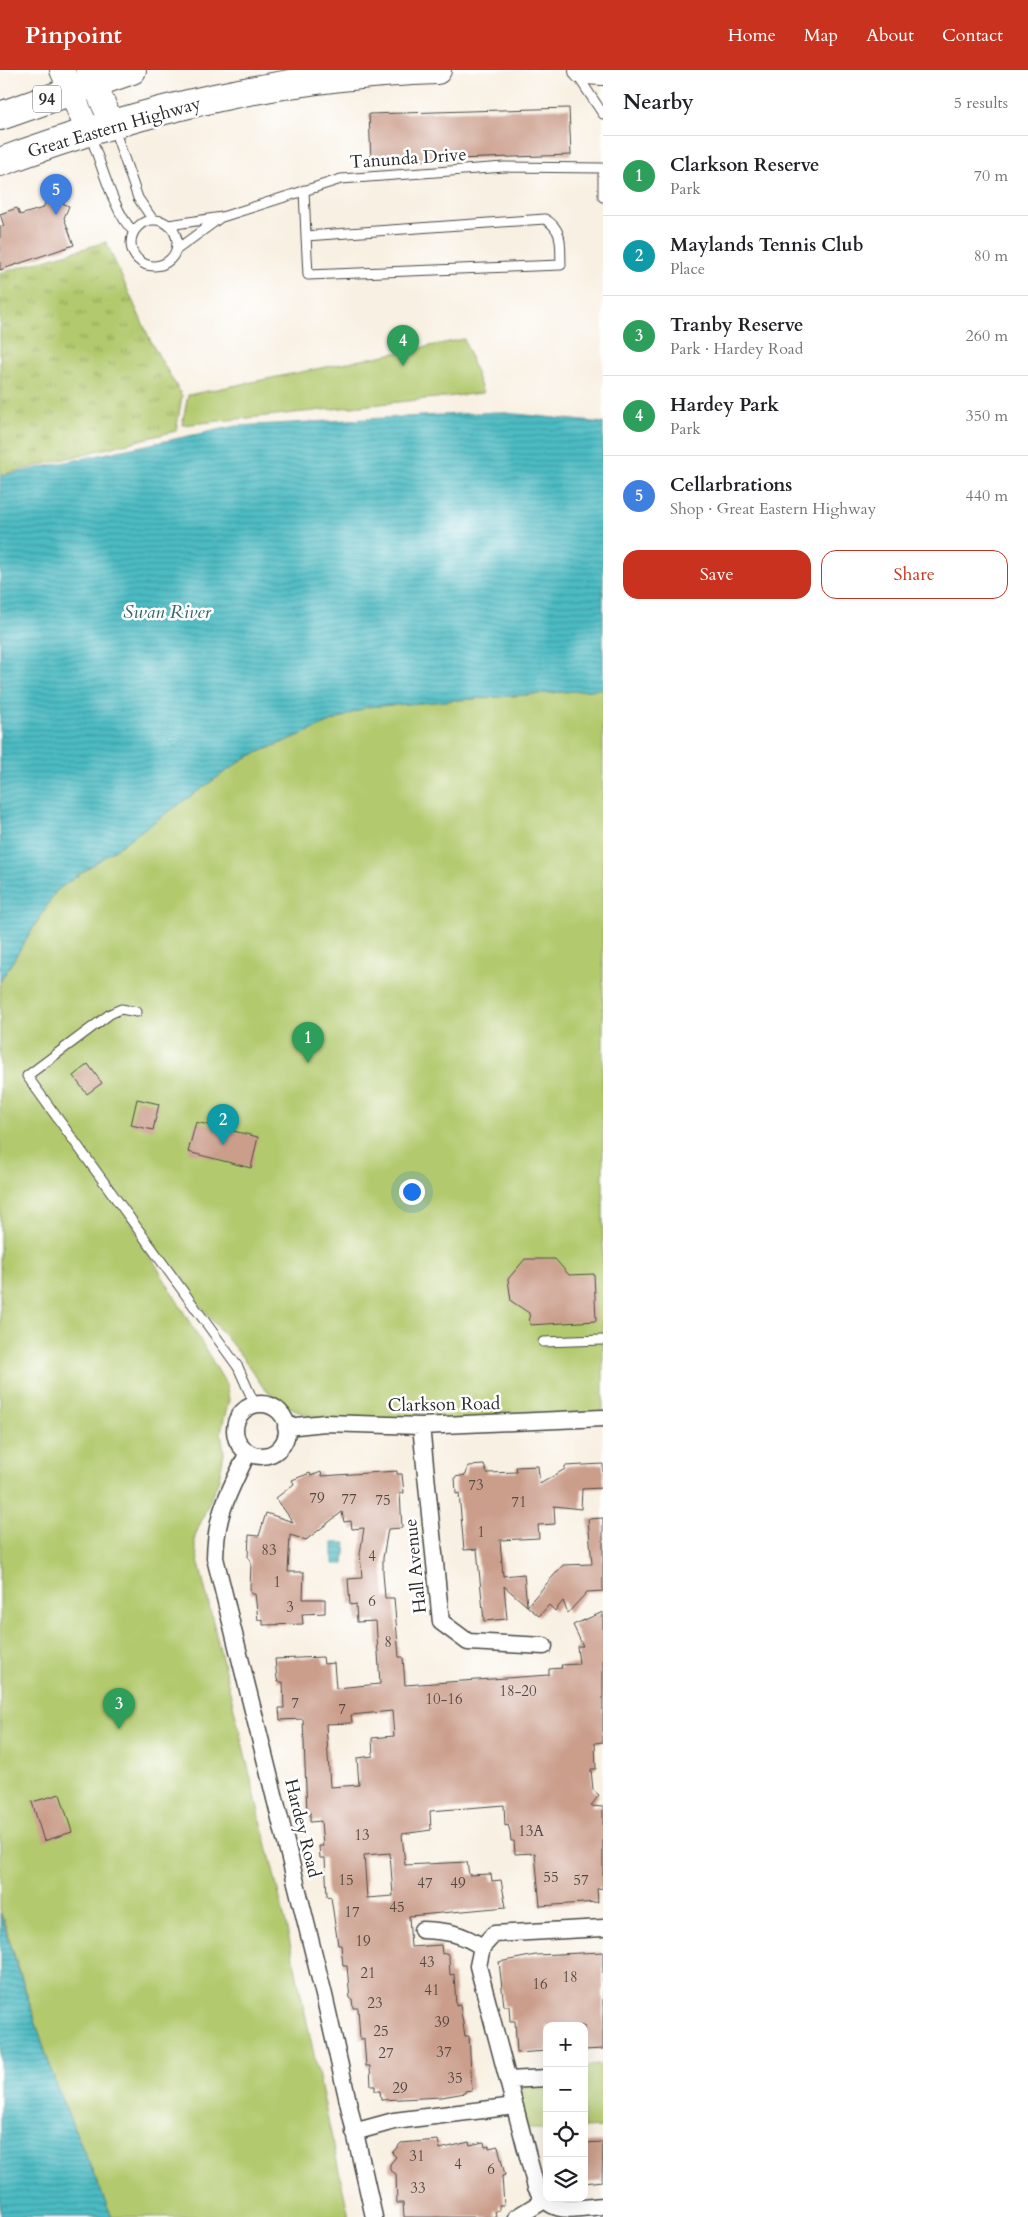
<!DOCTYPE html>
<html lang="en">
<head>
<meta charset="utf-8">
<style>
  body { margin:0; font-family:Cardo,serif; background:#f2f2f2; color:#202124 }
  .controls { position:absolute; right:15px; bottom:15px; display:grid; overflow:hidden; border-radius:10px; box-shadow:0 5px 20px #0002 }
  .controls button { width:45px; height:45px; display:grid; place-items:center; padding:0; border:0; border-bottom:1px solid #e0e0e0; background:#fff; color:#202124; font:25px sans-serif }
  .you { position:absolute; left:411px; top:1121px; width:18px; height:18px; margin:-12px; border:4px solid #fff; border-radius:50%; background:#1a73e8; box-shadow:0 0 0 8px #1a73e833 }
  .badge { display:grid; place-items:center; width:32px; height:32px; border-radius:50%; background:#c8321e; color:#fff; font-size:16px; font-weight:700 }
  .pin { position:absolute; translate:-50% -41px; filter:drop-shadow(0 1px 2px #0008) }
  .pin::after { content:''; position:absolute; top:26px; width:18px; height:15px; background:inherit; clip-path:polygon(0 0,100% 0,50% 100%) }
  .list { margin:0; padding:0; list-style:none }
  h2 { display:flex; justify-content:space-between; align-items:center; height:65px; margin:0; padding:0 20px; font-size:21px }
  h2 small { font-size:16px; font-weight:400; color:#757577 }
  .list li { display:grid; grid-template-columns:32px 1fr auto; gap:15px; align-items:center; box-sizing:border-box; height:80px; padding:0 20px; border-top:1px solid #e0e0e0 }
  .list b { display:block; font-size:19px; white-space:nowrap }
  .list p { margin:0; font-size:16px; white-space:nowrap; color:#757577 }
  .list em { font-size:16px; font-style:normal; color:#757577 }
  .actions { display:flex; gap:10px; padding:15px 20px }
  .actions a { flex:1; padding:11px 0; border:1px solid #c8321e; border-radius:15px; text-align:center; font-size:18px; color:#c8321e }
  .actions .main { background:#c8321e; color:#fff }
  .icon { flex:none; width:28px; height:28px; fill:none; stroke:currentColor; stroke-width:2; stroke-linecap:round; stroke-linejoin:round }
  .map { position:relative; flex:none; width:603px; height:2147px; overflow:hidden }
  header { display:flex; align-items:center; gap:30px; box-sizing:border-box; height:70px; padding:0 25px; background:#c8321e; color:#fff }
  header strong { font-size:24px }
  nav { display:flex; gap:28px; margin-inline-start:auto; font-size:18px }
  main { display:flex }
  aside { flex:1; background:#fff }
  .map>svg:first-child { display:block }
  .grass { fill:url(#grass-tufts); stroke:#6e7a4c }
  .park { fill:#b2c96d; stroke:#6e7a4c }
  .water { fill:url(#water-rules); stroke:#3c7377 }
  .building { fill:#cb9e8b; fill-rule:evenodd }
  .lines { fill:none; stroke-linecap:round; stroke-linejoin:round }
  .service-casing { stroke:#4a4946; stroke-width:11 }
  .minor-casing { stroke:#4a4946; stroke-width:19 }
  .secondary-casing { stroke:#4a4946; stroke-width:26 }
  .trunk-casing { stroke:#4a4946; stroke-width:30 }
  .service { stroke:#fff; stroke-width:9 }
  .minor { stroke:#fff; stroke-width:16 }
  .secondary { stroke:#fff; stroke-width:24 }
  .trunk { stroke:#fff; stroke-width:28 }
  .labels { text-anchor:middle; stroke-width:5; stroke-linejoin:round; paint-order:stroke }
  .number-label { font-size:15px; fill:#534843 }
  .shield { fill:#fff; stroke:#6b6b6b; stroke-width:1 }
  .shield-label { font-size:16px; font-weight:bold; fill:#2b2b2b }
  .street-label { font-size:18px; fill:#2b2b2b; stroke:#fff }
  .water-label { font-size:19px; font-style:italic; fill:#386568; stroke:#fff }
</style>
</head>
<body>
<header>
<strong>Pinpoint</strong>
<nav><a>Home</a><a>Map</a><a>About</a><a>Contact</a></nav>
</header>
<main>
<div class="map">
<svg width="603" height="2147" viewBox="0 0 603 2147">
  <defs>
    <pattern id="grass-tufts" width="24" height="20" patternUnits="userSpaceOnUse" patternTransform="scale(1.25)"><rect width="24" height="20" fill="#b2c96d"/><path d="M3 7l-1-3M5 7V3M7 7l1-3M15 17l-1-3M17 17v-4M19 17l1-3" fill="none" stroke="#91a35a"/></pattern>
    <pattern id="water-rules" width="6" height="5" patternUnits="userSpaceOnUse" patternTransform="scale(1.25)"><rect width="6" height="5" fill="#4cbbc3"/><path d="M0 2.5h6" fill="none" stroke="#3f989f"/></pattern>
  </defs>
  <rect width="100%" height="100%" fill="#fff"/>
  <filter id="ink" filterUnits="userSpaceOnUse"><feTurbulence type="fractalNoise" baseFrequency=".02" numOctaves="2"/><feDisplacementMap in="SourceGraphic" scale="10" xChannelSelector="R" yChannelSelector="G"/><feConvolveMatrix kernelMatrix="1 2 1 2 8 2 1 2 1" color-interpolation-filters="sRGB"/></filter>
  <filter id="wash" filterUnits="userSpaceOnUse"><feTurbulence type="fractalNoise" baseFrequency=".0096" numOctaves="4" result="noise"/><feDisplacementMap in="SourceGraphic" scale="20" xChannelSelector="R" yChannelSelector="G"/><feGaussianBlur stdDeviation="1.12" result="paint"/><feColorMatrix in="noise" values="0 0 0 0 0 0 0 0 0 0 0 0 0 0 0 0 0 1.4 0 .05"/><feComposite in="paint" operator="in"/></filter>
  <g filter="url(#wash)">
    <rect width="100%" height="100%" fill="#f8f0e2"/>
    <!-- grass -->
    <path class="grass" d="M106,172L152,274L182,326L176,361L0,405V203Z"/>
    <!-- park -->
    <path class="park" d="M464,269L483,323L182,355L188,325Z
      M603,619V1348L325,1353L283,1334L263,1317L243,1288L127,1146L226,1314L229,1330L221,1361L224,1383L219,1409L195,1466V1477L285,1850L349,2147H112L57,2018L0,1840V912L56,821L245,688L367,637Z
      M601,1995L603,2057L584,2058V1996Z
      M547,2014V2059H525L516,2016Z"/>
    <!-- water -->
    <path class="water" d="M497,342L603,353V619L367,637L245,688L56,821L0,912V406L236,356Z
      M333,1473H346L344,1494H333Z
      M0,1843L57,2018L112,2147H0Z"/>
    <g id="blocks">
      <!-- building -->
      <path class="building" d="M569,38L571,85L371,92L369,44Z
        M48,127L69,136L64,148L74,175L0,200V157L4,156L0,144L17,138L20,145L43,138Z
        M88,994L102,1013L87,1024L73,1006Z
        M137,1029L159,1034L153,1060L131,1055Z
        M196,1052L258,1067L251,1098L188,1082Z
        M525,1189H555L569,1205L594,1204L596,1251L530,1255L529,1243L511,1231L508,1209Z
        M603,1394V1418L582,1419L581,1439L554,1436L555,1454L538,1455L539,1468L500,1470L503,1506L524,1504L527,1536L504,1516L507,1549L484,1551L477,1479L464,1480L459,1423L456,1424L455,1407L466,1405L468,1396L484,1395L487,1403L517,1402L516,1397L538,1396L540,1414L565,1399V1396Z
        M397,1401V1404H402L404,1423H400L402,1458L388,1459L383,1488V1502L385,1528H394L399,1587H403L405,1615L549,1605V1599L562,1598L561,1595L579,1594L577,1576H583L573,1555L603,1542V1672L595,1673L596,1699H591L593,1720L599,1725L591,1736L603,1737V1818L597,1819L598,1832L540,1836L535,1783L515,1784L514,1771H511L510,1761L508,1755L505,1756L504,1735L430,1741L431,1760L402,1764L405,1795L467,1792L469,1805L491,1804L492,1811L501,1810L506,1837L409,1846L411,1877L441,1875L442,1884L447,1883L449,1888L450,1905L454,1904L456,1936L460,1935L465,1966H469L472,2020L465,2021V2023L442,2027L381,2030L380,2021H375V2016H371L370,1996H366L364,1969H360L358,1938H353L352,1929H350L347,1896H343L341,1875H338L331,1827L327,1826L325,1788H320L319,1776H323L321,1751L310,1752V1742H307L303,1649L280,1650L279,1638H284L283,1612H278L277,1609L275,1589L323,1587L324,1594L334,1593L336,1618L380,1614L376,1551L357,1552L356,1534L350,1535L348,1509L362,1508L360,1484L364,1458L352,1459L351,1451L344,1452L342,1442L306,1470L290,1465L288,1502H304L303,1529H325V1543L302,1544L303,1554L263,1555V1549L258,1550L255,1524H251L250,1517L251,1495L250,1489L248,1488L249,1465L259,1466L266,1443L293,1452L276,1428L294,1414L292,1410L310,1403L311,1406L321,1402L322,1406ZM392,1641L394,1666L372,1668L373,1686L357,1688L359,1715L330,1717L326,1654L352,1653L351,1645ZM390,1783L393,1826L367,1828L364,1785Z
        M603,1448V1521L587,1522L568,1543L563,1531L555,1541L549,1535L539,1546L527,1536L563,1495L592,1494L588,1449Z
        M60,1724L72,1762L44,1771L32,1732Z
        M603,1882V1979L584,1980V1956H547V1981L517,1983L515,1951H510L509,1936H504L499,1892L536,1885Z
        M438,2070L440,2079L469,2072L470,2075L484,2072L485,2077L489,2076V2078L498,2076L505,2105L502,2106L504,2135H499V2141H495L496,2147H404L403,2133H397L396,2104L390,2100V2094L396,2087L392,2083L401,2073Z
        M603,2072L602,2111L584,2113V2073Z"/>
    </g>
  </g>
  <g filter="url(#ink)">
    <use href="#blocks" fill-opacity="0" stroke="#4a4946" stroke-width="1"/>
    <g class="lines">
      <!-- service casing -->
      <g class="service-casing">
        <path id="service" d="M577,5L603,44
          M113,56L138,128L153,150
          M90,65C101,92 114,144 134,162
          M603,105V127
          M304,120L306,166
          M545,149C564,160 560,176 561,195L308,205L306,166Z
          M131 173a23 23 0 1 1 46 0a23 23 0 1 1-46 0Z
          M169,155L222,147L341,109L504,97L603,98
          M176,180L221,147
          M137,942L121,939L110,944L27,1006L238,1297L255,1335
          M543,1272L603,1270"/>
      </g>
      <!-- minor casing -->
      <g class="minor-casing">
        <path id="minor" d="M235 1360a26 26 0 1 1 52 0a26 26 0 1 1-52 0Z
          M421,1356L441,1552L468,1572L544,1576
          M286,1357L325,1353L421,1356L603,1348
          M248,1382C229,1423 216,1442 215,1488L324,1925L374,2147
          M603,1858L494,1864L482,1877L478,1896L536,2117C551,2147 573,2138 603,2136
          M422,1860C447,1861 461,1863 482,1877
          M508,2010L547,2008
          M354,2062L394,2051L515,2036
          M517,2147L543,2131"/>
      </g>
      <!-- secondary casing -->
      <g class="secondary-casing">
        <path id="secondary" d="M62,0L88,61
          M88,0L112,53"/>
      </g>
      <!-- trunk casing -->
      <g class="trunk-casing">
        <path id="trunk" d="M583,0L603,1
          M0,46L132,0
          M0,92C143,39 284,5 437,0"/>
      </g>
      <!-- service -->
      <use href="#service" class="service"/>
      <!-- minor -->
      <use href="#minor" class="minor"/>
      <!-- secondary -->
      <use href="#secondary" class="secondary"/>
      <!-- trunk -->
      <use href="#trunk" class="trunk"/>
    </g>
  </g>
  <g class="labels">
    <!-- number labels -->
    <g class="number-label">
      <text x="476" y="1420">73</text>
      <text x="317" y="1433">79</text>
      <text x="349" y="1434">77</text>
      <text x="383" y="1435">75</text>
      <text x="519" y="1437">71</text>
      <text x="481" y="1467">1</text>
      <text x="269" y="1485">83</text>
      <text x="372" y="1491">4</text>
      <text x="277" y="1517">1</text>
      <text x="372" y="1536">6</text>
      <text x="290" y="1542">3</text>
      <text x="388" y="1577">8</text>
      <text x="518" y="1626">18-20</text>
      <text x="444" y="1634">10-16</text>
      <text x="295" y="1638">7</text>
      <text x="342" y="1644">7</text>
      <text x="531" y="1766">13A</text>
      <text x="362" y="1770">13</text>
      <text x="551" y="1812">55</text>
      <text x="346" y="1815">15</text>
      <text x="581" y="1815">57</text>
      <text x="425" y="1818">47</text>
      <text x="458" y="1818">49</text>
      <text x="397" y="1842">45</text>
      <text x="352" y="1847">17</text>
      <text x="363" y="1876">19</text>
      <text x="427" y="1897">43</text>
      <text x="368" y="1908">21</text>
      <text x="570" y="1912">18</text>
      <text x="540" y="1919">16</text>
      <text x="432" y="1925">41</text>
      <text x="375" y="1938">23</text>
      <text x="442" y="1957">39</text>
      <text x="381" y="1966">25</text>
      <text x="444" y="1987">37</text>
      <text x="386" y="1988">27</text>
      <text x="455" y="2013">35</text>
      <text x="400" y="2023">29</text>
      <text x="417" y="2091">31</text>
      <text x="458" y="2099">4</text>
      <text x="491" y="2104">6</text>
      <text x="418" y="2123">33</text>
    </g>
    <!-- shield labels -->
    <rect class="shield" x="33" y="15.5" width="28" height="27" rx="4"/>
    <g class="shield-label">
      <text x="47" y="35">94</text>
    </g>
    <!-- street labels -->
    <g class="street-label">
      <text transform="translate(114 57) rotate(-16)" y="6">Great Eastern Highway</text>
      <text transform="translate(408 88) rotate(-4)" y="6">Tanunda Drive</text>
      <text transform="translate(444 1334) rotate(-1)" y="6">Clarkson Road</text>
      <text transform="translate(415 1496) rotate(-96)" y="6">Hall Avenue</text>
      <text transform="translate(303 1758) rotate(76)" y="6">Hardey Road</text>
    </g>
    <!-- water labels -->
    <g class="water-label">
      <text x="167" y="548">Swan River</text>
    </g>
  </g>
</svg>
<div class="controls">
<button>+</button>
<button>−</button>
<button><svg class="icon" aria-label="locate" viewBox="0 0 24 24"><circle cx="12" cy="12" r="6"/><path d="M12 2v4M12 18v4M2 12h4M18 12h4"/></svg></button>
<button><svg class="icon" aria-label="layers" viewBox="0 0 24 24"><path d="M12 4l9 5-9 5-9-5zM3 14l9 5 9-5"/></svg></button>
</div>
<div class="you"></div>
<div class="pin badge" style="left:308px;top:993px;background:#2e9e5b">1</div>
<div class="pin badge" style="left:223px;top:1075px;background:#0f9aa8">2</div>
<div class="pin badge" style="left:119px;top:1659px;background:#2e9e5b">3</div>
<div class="pin badge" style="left:403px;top:296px;background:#2e9e5b">4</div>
<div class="pin badge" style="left:56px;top:145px;background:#3f7fe0">5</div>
</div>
<aside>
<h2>Nearby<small>5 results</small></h2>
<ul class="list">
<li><span class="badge" style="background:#2e9e5b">1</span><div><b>Clarkson Reserve</b><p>Park</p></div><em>70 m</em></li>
<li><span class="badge" style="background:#0f9aa8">2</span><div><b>Maylands Tennis Club</b><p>Place</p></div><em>80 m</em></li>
<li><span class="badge" style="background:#2e9e5b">3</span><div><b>Tranby Reserve</b><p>Park · Hardey Road</p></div><em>260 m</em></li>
<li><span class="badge" style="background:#2e9e5b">4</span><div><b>Hardey Park</b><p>Park</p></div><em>350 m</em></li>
<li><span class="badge" style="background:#3f7fe0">5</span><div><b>Cellarbrations</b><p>Shop · Great Eastern Highway</p></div><em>440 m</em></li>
</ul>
<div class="actions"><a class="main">Save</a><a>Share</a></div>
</aside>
</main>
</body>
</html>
